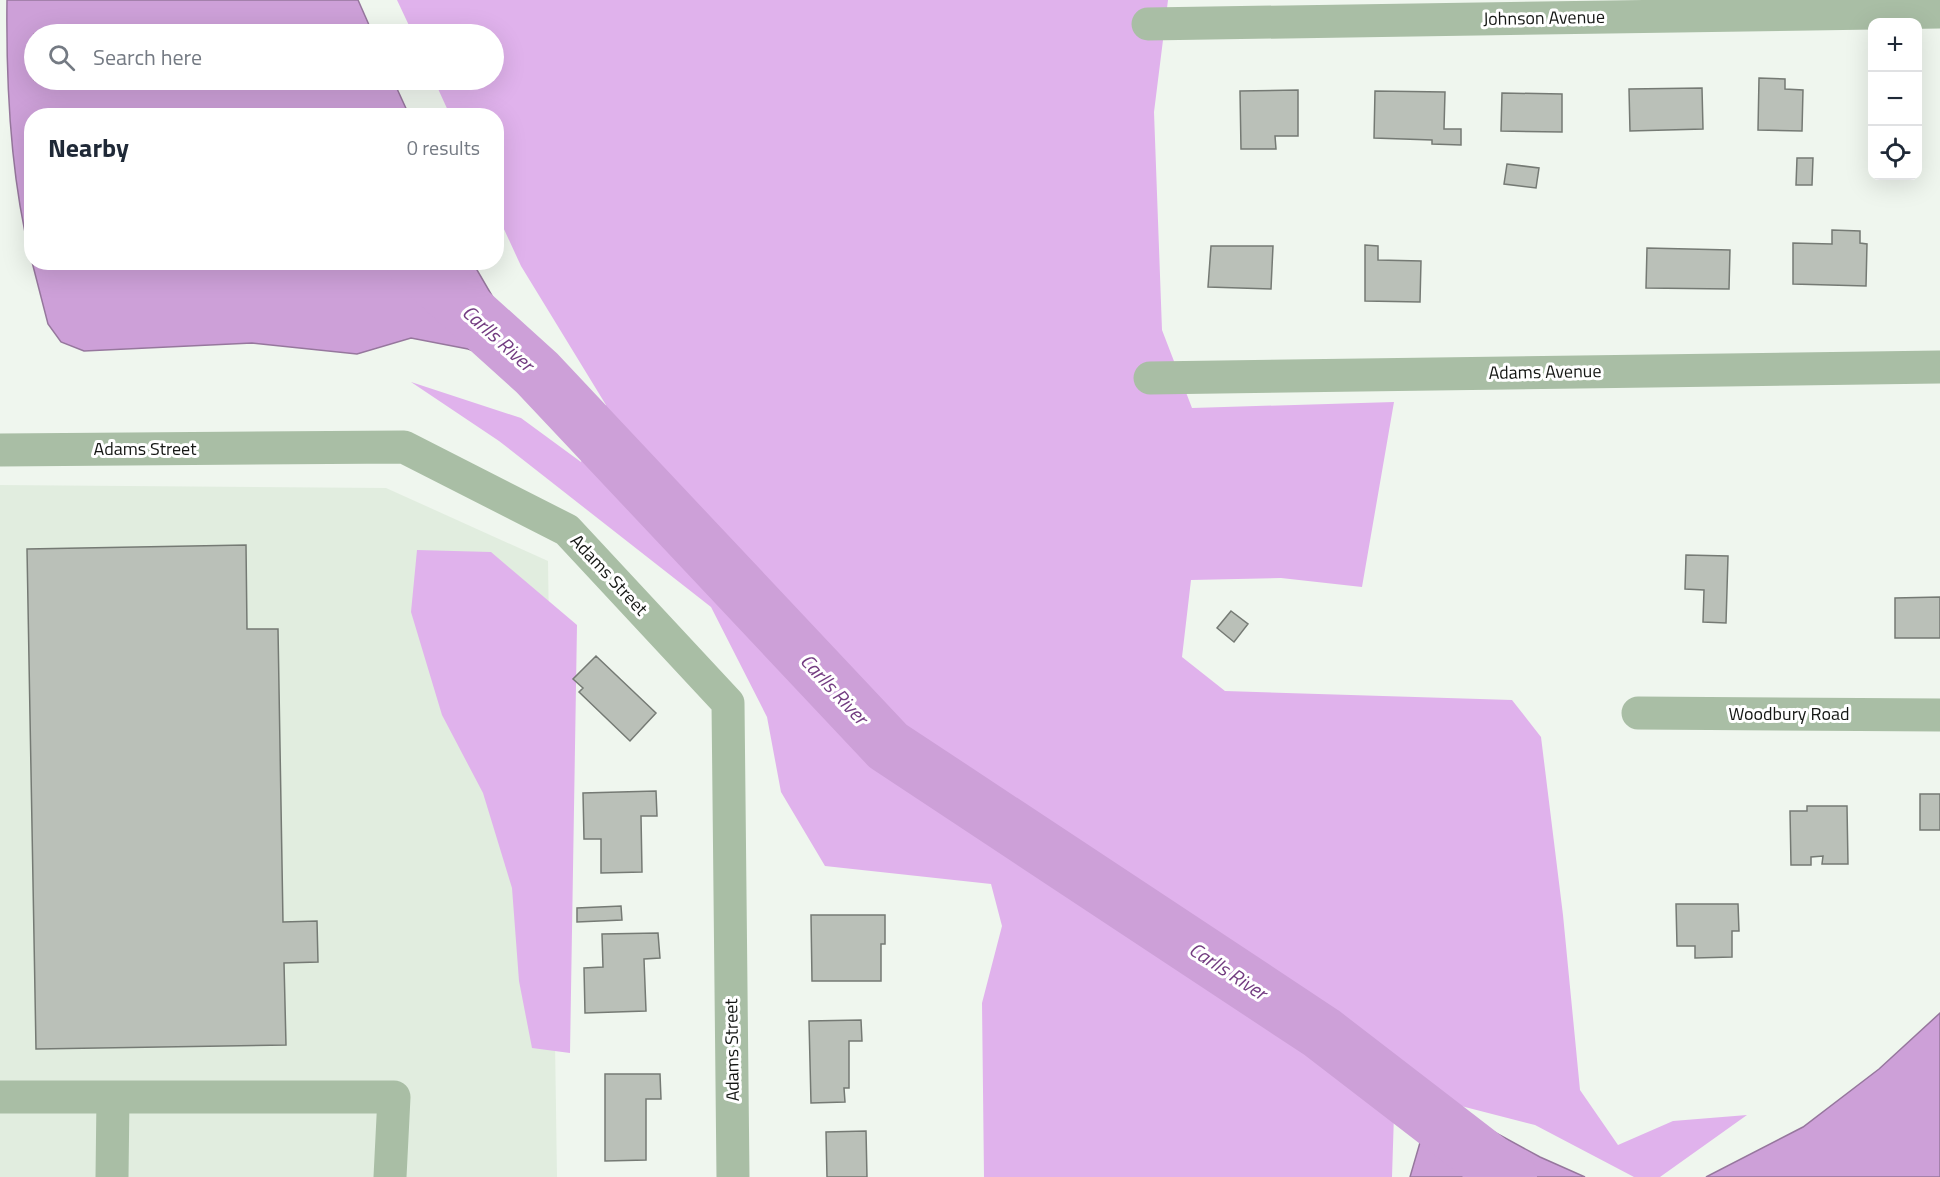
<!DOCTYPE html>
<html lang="en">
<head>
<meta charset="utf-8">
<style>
  body { margin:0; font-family:"Titillium Web",sans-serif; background:#f6f6f7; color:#1f2937 }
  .controls { position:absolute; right:18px; top:18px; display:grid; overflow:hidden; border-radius:12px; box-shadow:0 6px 24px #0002 }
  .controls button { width:54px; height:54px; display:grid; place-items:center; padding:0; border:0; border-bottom:2px solid #e0e1e3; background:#fff; color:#1f2937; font:30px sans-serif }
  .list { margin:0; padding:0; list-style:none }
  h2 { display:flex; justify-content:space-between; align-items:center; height:78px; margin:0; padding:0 24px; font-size:26px }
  h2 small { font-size:20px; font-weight:400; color:#747a83 }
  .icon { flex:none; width:33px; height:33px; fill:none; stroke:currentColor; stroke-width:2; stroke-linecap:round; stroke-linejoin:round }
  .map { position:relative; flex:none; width:1940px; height:1177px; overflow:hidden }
  .search { position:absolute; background:#fff; box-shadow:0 6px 24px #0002; left:24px; top:24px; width:480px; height:66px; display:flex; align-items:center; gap:15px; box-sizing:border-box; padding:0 21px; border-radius:33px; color:#747a83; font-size:22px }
  .panel { position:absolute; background:#fff; box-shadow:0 6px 24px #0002; left:24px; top:108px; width:480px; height:162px; border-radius:24px }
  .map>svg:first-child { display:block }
  .built { fill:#e1eddf }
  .forest { fill:#e0b2ec }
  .water { fill:#cda0d8; stroke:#96779d; stroke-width:1.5 }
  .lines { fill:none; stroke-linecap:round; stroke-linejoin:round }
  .river { stroke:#cda0d8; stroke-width:56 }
  .building { fill:#bac0b8; stroke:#757a74; stroke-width:1.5 }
  .minor { stroke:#a9bea5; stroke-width:33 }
  .labels { text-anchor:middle; stroke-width:6; stroke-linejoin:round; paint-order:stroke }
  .street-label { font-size:18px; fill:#151714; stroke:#fff }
  .water-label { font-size:20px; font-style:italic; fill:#733c81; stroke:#fff }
</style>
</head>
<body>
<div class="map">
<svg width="1940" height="1177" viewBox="0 0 1940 1177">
  <rect width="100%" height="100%" fill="#eff6ee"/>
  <!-- built -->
  <path class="built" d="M0,485L386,488L548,561L557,1177H0Z"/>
  <!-- forest -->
  <path class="forest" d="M397,0H1168L1154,112L1162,330L1192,408L1394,402L1362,587L1281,578L1191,580L1182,657L1225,691L1512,700L1541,737L1563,915L1580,1090L1618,1145L1673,1121L1747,1115L1660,1177H1634L1535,1125L1430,1098L1407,1078L1394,1114L1392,1177H984L982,1003L1002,926L991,884L825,866L781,792L767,717L711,607L499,441L411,382L521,418L581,462L606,405L521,266L497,214L496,116L450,115L434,80H494V34H413Z
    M417,550L491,552L577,625L570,1053L532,1048L519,981L512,888L483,793L442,715L411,612Z"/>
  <!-- water -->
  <path class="water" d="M7,0H358L373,34H34V80H393L409,115L32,116V262C11,183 6,82 7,0Z
    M32,262L473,263L537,373L468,349L411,338L357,354L252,343L84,351L61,342L48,324Z
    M1940,1013V1177H1706L1803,1127L1879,1069Z
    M1428,1115L1467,1117L1540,1157L1585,1177H1410Z"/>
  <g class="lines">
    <!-- river -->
    <path class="river" d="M414,262L537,373L888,746L1322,1033L1509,1177"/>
  </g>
  <!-- building -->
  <path class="building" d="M1759,78L1785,79V89L1803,90L1802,131L1758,130Z
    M1702,88L1703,129L1630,131L1629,89Z
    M1298,90V136H1275L1276,149H1241L1240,91Z
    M1375,91L1445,92L1444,129H1461V145L1432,144V140L1374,138Z
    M1502,93L1562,94V132L1501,131Z
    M1797,158H1813L1812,185H1796Z
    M1507,164L1539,168L1536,188L1504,184Z
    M1832,230L1860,231V243L1867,244L1866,286L1793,284V243L1832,244Z
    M1365,245L1378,246V260L1421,261L1420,302L1365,301Z
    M1211,246H1273L1271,289L1208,287Z
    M1647,248L1730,250L1729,289L1646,288Z
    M246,545L247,629H278L283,922L317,921L318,962L284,963L286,1045L36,1049L27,549Z
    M1686,555L1728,556L1726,623L1703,622L1704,590L1685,589Z
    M1940,597V638H1895V598Z
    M1231,611L1248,624L1234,642L1217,628Z
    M596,656L656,713L630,741L579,692L583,688L573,679Z
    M656,791L657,816H641L642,872L601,873V839H584L583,793Z
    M1920,794H1940V830H1920Z
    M1807,806H1847L1848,864H1822L1823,856L1811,857V865H1791L1790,811H1807Z
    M1676,904H1738L1739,931H1732V957L1695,958V946H1677Z
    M621,906L622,920L577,922V908Z
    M811,915H885V944H881V981H812Z
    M658,933L660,958L644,959L646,1011L585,1013L584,968L603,967L602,934Z
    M861,1020L862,1041H849V1088H844L845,1102L811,1103L809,1021Z
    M605,1074H660L661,1099H646V1160L605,1161Z
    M866,1131L867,1177H827L826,1132Z"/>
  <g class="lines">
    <!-- minor -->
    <path class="minor" d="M1148,24L1940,12
      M1150,378L1940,367
      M0,450L404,447L567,530L728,703L733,1177
      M1638,713L1940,715
      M0,1097H394L390,1177
      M112,1177L113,1097"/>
  </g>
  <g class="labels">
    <!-- street labels -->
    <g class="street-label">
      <text transform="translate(1544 18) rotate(-1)" y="6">Johnson Avenue</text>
      <text transform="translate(1545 372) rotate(-1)" y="6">Adams Avenue</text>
      <text x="145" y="455">Adams Street</text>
      <text transform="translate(609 575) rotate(47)" y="6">Adams Street</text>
      <text x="1789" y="720">Woodbury Road</text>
      <text transform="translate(732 1050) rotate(-91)" y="6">Adams Street</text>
    </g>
    <!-- water labels -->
    <g class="water-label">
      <text transform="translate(498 338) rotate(42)" y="7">Carlls River</text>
      <text transform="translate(834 689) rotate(47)" y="7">Carlls River</text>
      <text transform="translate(1228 971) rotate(33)" y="7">Carlls River</text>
    </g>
  </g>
</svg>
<div class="controls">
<button>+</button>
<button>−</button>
<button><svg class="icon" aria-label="locate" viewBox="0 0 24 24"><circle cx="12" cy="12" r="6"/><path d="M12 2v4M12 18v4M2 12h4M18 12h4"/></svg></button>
</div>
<div class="search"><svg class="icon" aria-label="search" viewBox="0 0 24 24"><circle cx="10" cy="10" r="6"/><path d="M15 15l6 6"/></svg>Search here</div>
<section class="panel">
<h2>Nearby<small>0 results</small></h2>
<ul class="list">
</ul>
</section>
</div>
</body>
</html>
